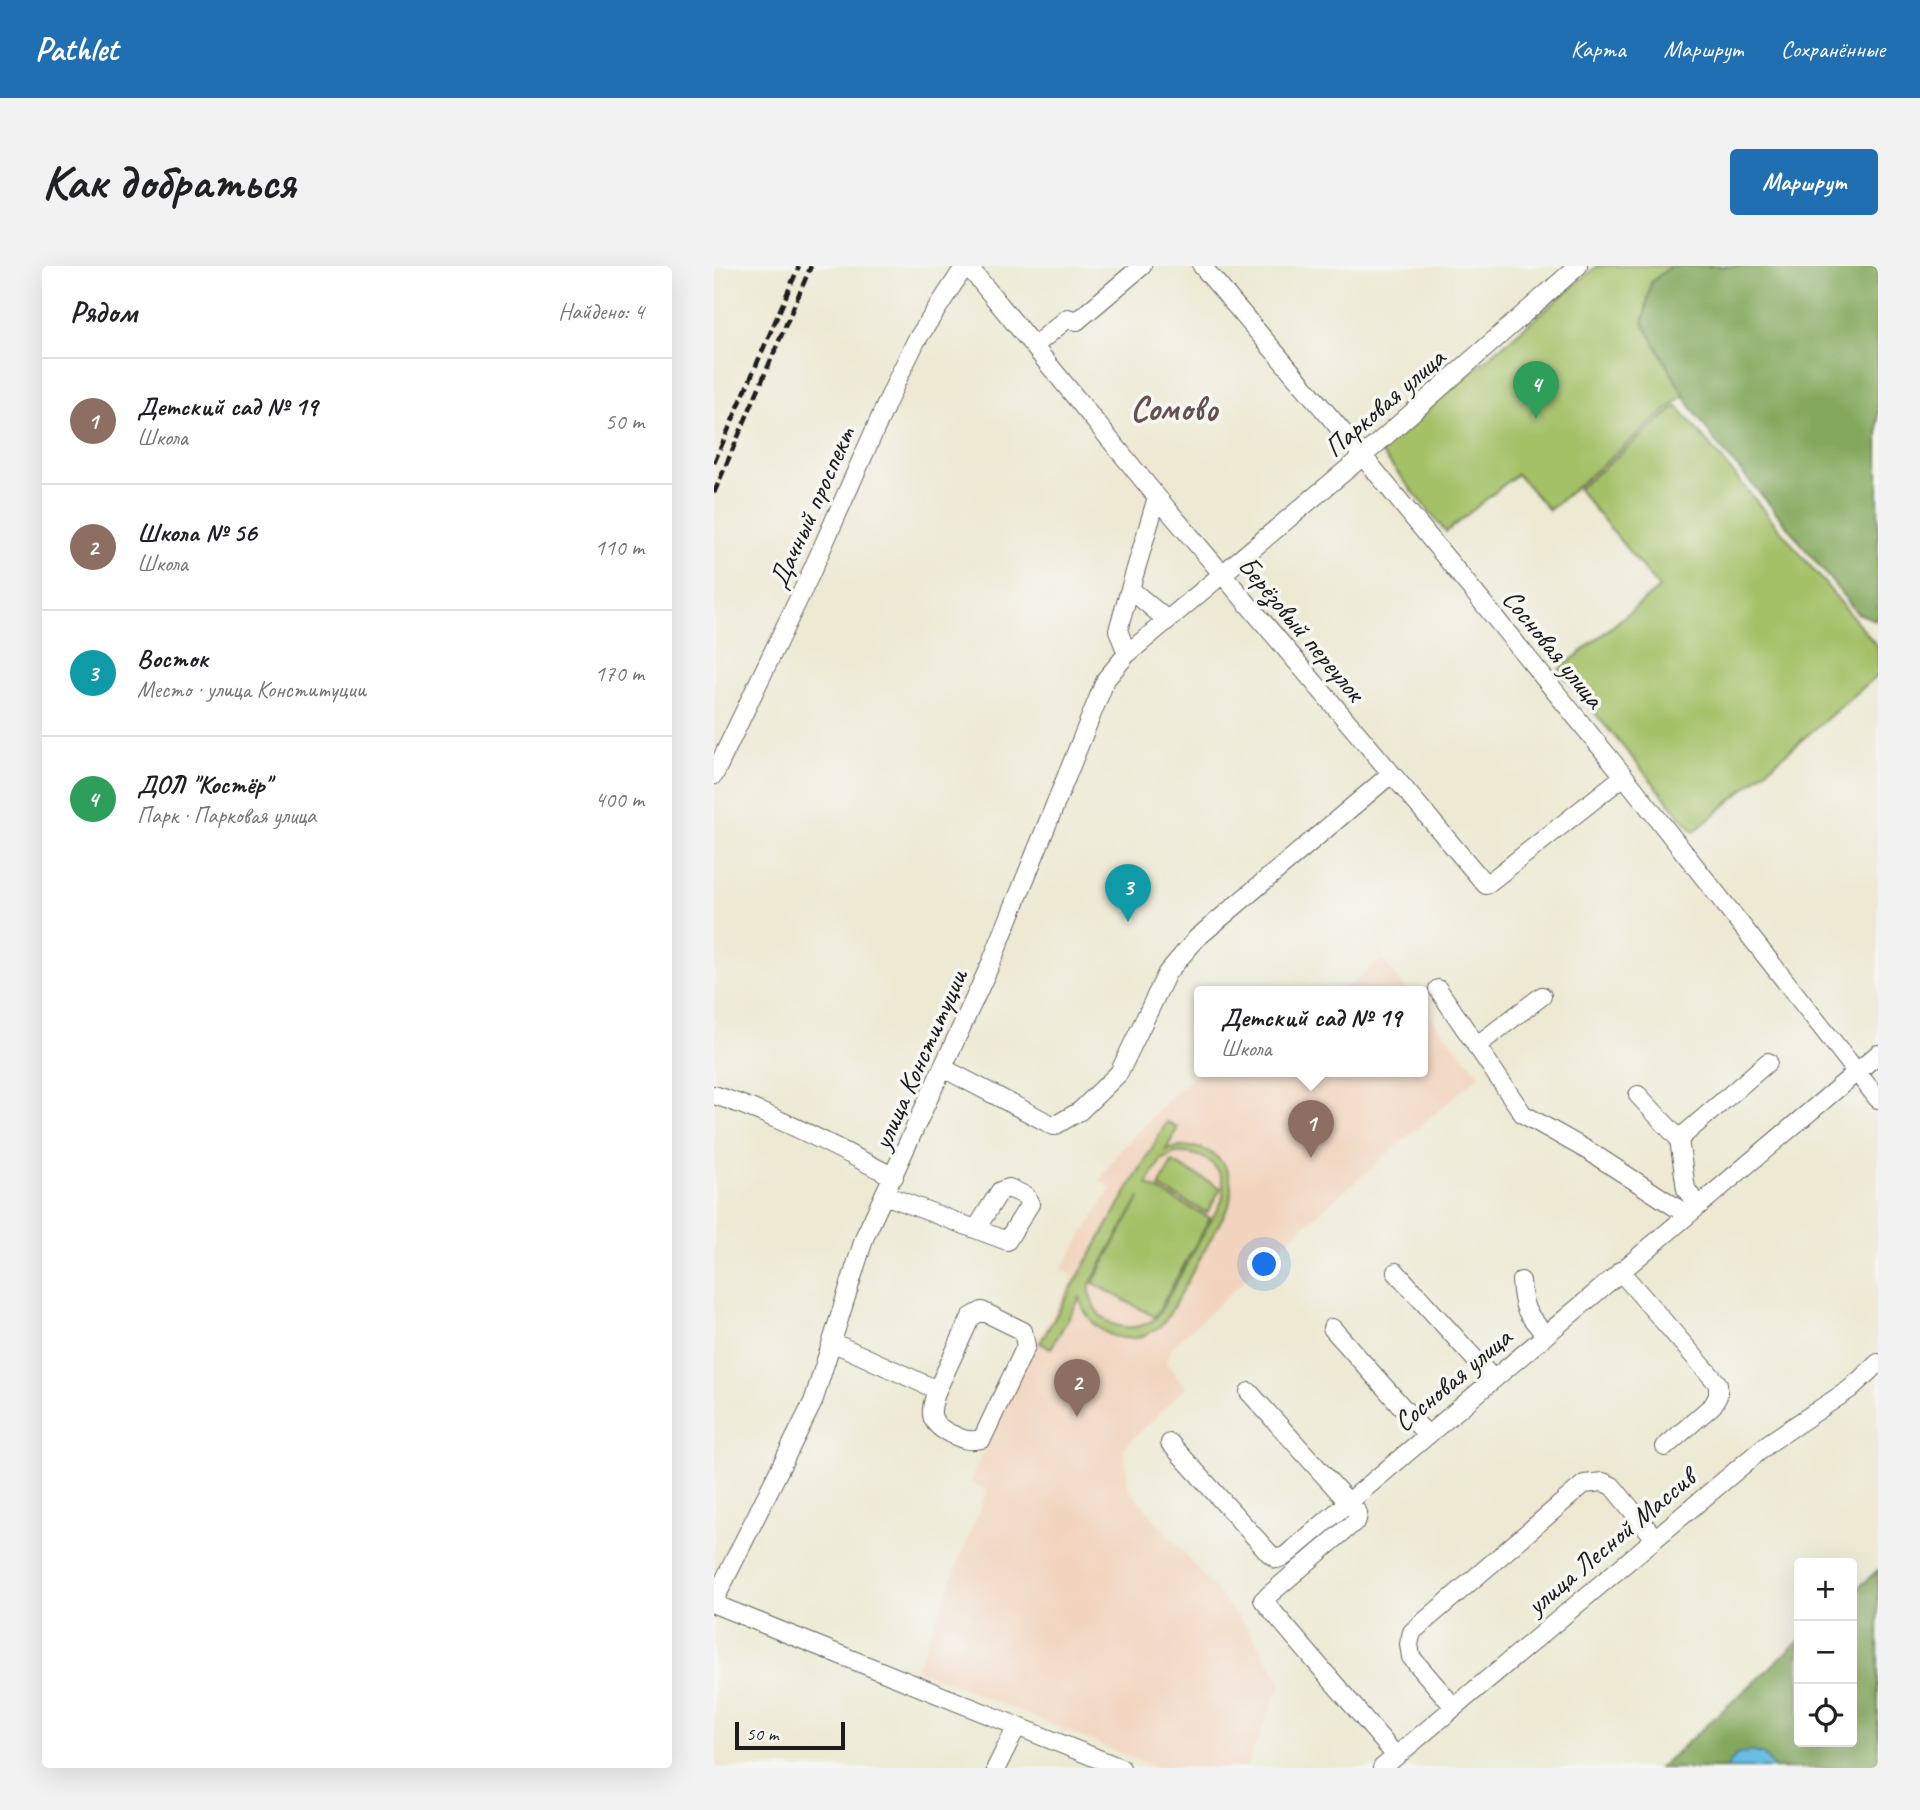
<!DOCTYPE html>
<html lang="ru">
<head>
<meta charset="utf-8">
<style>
  body { margin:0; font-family:Caveat,sans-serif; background:#f2f2f2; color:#202124 }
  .controls { position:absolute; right:21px; bottom:21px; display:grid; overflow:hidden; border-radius:7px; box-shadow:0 7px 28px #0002 }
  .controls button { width:63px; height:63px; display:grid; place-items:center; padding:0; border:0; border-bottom:2px solid #e0e0e0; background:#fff; color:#202124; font:35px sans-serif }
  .scale { position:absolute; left:21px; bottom:18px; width:110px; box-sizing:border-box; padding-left:7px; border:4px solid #1c1c1c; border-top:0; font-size:19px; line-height:24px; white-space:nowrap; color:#1c1c1c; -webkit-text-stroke:5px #f6f6f2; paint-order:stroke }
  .you { position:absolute; left:551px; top:999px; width:24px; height:24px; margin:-18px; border:5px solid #fff; border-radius:50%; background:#1a73e8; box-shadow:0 0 0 10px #1a73e833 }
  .badge { display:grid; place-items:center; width:46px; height:46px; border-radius:50%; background:#1f6fb2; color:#fff; font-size:23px; font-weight:700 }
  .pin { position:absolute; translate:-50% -58px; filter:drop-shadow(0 2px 4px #0008) }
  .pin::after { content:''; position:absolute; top:37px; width:24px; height:21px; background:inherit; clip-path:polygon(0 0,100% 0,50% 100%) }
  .popup { position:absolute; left:480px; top:720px; width:234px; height:91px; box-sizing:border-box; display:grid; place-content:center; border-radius:7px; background:#fff; filter:drop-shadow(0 2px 5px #0005); font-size:23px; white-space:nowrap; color:#757577 }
  .popup b { font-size:26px; color:#202124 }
  .popup::after { content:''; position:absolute; left:50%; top:100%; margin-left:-14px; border:14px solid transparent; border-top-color:#fff }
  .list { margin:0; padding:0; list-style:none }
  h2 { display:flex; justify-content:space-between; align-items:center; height:91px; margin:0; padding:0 28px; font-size:30px }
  h2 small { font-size:23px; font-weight:400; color:#757577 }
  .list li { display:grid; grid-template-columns:46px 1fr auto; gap:21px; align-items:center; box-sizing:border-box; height:126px; padding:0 28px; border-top:2px solid #e0e0e0 }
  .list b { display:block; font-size:26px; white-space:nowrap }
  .list p { margin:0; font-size:23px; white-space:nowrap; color:#757577 }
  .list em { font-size:23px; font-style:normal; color:#757577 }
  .icon { flex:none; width:38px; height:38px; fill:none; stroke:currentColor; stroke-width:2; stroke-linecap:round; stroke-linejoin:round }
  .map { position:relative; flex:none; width:1164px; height:1502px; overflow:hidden; border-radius:7px }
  header { display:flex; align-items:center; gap:42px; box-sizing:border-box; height:98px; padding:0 35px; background:#1f6fb2; color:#fff }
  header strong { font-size:33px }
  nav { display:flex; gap:38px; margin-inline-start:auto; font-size:24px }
  .intro { display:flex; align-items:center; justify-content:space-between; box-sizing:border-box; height:168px; padding:0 42px }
  h1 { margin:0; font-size:49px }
  .button { padding:18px 32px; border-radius:7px; background:#1f6fb2; color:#fff; font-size:24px; font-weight:700 }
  main { display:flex; gap:42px; padding:0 42px }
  aside { flex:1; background:#fff; border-radius:7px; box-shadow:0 7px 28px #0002 }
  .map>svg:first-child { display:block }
  .built { fill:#f2d4be }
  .green { fill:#a4c168; stroke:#606e42; stroke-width:2; fill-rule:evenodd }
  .forest { fill:#83a75c; stroke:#50623c; stroke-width:2 }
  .water { fill:#68bee4; stroke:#426d80; stroke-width:2 }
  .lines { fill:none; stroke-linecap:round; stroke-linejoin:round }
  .minor-casing { stroke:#65645c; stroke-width:20 }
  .minor { stroke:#fff; stroke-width:18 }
  .rail { stroke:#1c1c1c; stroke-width:4.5; stroke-dasharray:10 5; stroke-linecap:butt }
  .labels { text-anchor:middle; stroke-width:7; stroke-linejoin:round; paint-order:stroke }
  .street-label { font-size:28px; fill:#1c1c1c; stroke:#f6f6f2 }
  .district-label { font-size:35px; font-weight:bold; fill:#65504f; stroke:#f6f6f2 }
</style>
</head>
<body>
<header>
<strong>Pathlet</strong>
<nav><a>Карта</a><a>Маршрут</a><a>Сохранённые</a></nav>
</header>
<div class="intro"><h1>Как добраться</h1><a class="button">Маршрут</a></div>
<main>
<aside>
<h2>Рядом<small>Найдено: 4</small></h2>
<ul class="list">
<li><span class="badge" style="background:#8d6e63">1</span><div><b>Детский сад № 19</b><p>Школа</p></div><em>50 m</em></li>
<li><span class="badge" style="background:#8d6e63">2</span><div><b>Школа № 56</b><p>Школа</p></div><em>110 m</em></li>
<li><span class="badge" style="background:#0f9aa8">3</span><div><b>Восток</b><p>Место · улица Конституции</p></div><em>170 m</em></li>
<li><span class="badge" style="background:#2e9e5b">4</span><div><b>ДОЛ &quot;Костёр&quot;</b><p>Парк · Парковая улица</p></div><em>400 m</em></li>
</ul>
</aside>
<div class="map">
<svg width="1164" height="1502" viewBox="0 0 1164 1502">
  <rect width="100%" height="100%" fill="#f6f6f2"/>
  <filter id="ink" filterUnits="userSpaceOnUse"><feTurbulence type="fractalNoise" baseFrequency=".0143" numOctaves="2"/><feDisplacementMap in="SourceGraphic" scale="14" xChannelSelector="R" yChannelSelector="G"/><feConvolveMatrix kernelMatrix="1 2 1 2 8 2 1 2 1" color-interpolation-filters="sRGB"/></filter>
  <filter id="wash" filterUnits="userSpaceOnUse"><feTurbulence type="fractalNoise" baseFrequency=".00686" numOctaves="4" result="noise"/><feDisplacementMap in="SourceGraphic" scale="28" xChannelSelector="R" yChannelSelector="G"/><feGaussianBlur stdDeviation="1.57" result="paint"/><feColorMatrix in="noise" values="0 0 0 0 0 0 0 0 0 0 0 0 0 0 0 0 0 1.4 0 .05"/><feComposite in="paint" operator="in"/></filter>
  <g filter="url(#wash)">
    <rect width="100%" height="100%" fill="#ede9d3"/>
    <!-- built -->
    <path class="built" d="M668,694L695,726H623L635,719Z
      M709,742L766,809L586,963L458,1081L452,1097L472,1121L410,1182L415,1223L531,1359L568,1416L532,1502H443L202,1403L273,1225L256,1216L308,1102L360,1011L348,1003L397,922L386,914L403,888L465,822L486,806H709Z"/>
    <!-- green -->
    <path class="green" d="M883,0H1164V341L978,123L835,244L803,208L732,266L665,184Z
      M963,140L1164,381V409L980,566L845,404L945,322L864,223Z
      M453,856L464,861L452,884C492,871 526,897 515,940L453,1052C426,1088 376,1073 366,1032L337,1082L326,1077ZM461,887C491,885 516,903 508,935L443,1051C414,1074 373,1056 376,1018L426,931L379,1017L441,1051L496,952L433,918L447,894Z
      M458,896L507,922L493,947L445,921Z"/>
    <!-- forest -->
    <path class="forest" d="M957,0H1164V355L1143,347L1052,234L1003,178L975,138L929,57L937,16Z
      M1164,1304V1502H945L1085,1375V1476H1138V1327Z"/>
    <!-- water -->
    <path class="water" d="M1037,1485L1050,1489L1060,1502H1012L1022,1489Z"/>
  </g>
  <g filter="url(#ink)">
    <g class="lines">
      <!-- minor casing -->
      <g class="minor-casing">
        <path id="minor" d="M254,0L443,231L772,619L910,510
          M488,0L649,190L910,510L1164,833
          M320,80L354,52L363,55L428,0
          M416,323L453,354
          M413,388L404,364L443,231
          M0,509L96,309L184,112L202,75L251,0
          M724,723L809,848L878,887L972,948
          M762,780L828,730
          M229,802L340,860L366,845L405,807L453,707L483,672L677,508
          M0,829C63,849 121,881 180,911
          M924,829L965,873L972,923L983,939
          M965,873L1054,796
          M171,929L293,975L316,938L312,930L295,922L286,925L262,963
          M906,1005L1004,1118V1130L999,1139L951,1181
          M682,1006L779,1113
          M807,1015C809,1044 812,1047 831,1068
          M618,1062L713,1169
          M118,1076L223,1124L257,1051L268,1045L309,1065L312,1080L268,1173C253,1176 248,1173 235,1167C213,1156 216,1145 223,1124
          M535,1126L644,1247L643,1254L549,1334L682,1490
          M456,1177L556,1288L563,1293L571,1290L1164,788
          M0,1335L99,1136L151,970L277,697L392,413L413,388L649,190L864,0
          M0,1338L407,1502
          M740,1441L697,1391L695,1378L698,1366L870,1218L889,1216L898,1220L940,1271
          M282,1502L303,1460
          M668,1502L1055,1177L1136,1123L1164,1097"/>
      </g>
      <!-- minor -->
      <use href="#minor" class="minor"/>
      <!-- rail -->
      <path class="rail" d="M0,197L85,0
        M0,227L97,0"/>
    </g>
  </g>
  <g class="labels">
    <!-- street labels -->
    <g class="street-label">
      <text transform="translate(670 136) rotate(-41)" y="10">Парковая улица</text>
      <text transform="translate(97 241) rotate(-66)" y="10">Дачный проспект</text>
      <text transform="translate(588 362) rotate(50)" y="10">Берёзовый переулок</text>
      <text transform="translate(840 382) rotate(51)" y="10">Сосновая улица</text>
      <text transform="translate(205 793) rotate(-66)" y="10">улица Конституции</text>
      <text transform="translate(738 1113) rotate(-40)" y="10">Сосновая улица</text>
      <text transform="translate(896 1275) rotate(-40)" y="10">улица Лесной Массив</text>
    </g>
    <!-- district labels -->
    <g class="district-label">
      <text x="460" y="154">Сомово</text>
    </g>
  </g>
</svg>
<div class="controls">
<button>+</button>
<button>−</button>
<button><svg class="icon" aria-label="locate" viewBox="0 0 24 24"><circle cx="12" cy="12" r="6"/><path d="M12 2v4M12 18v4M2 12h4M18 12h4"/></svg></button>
</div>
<div class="scale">50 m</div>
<div class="you"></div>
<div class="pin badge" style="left:597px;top:892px;background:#8d6e63">1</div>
<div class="popup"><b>Детский сад № 19</b>Школа</div>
<div class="pin badge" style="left:363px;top:1151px;background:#8d6e63">2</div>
<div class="pin badge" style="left:414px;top:656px;background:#0f9aa8">3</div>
<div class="pin badge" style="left:822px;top:153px;background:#2e9e5b">4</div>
</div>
</main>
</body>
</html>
